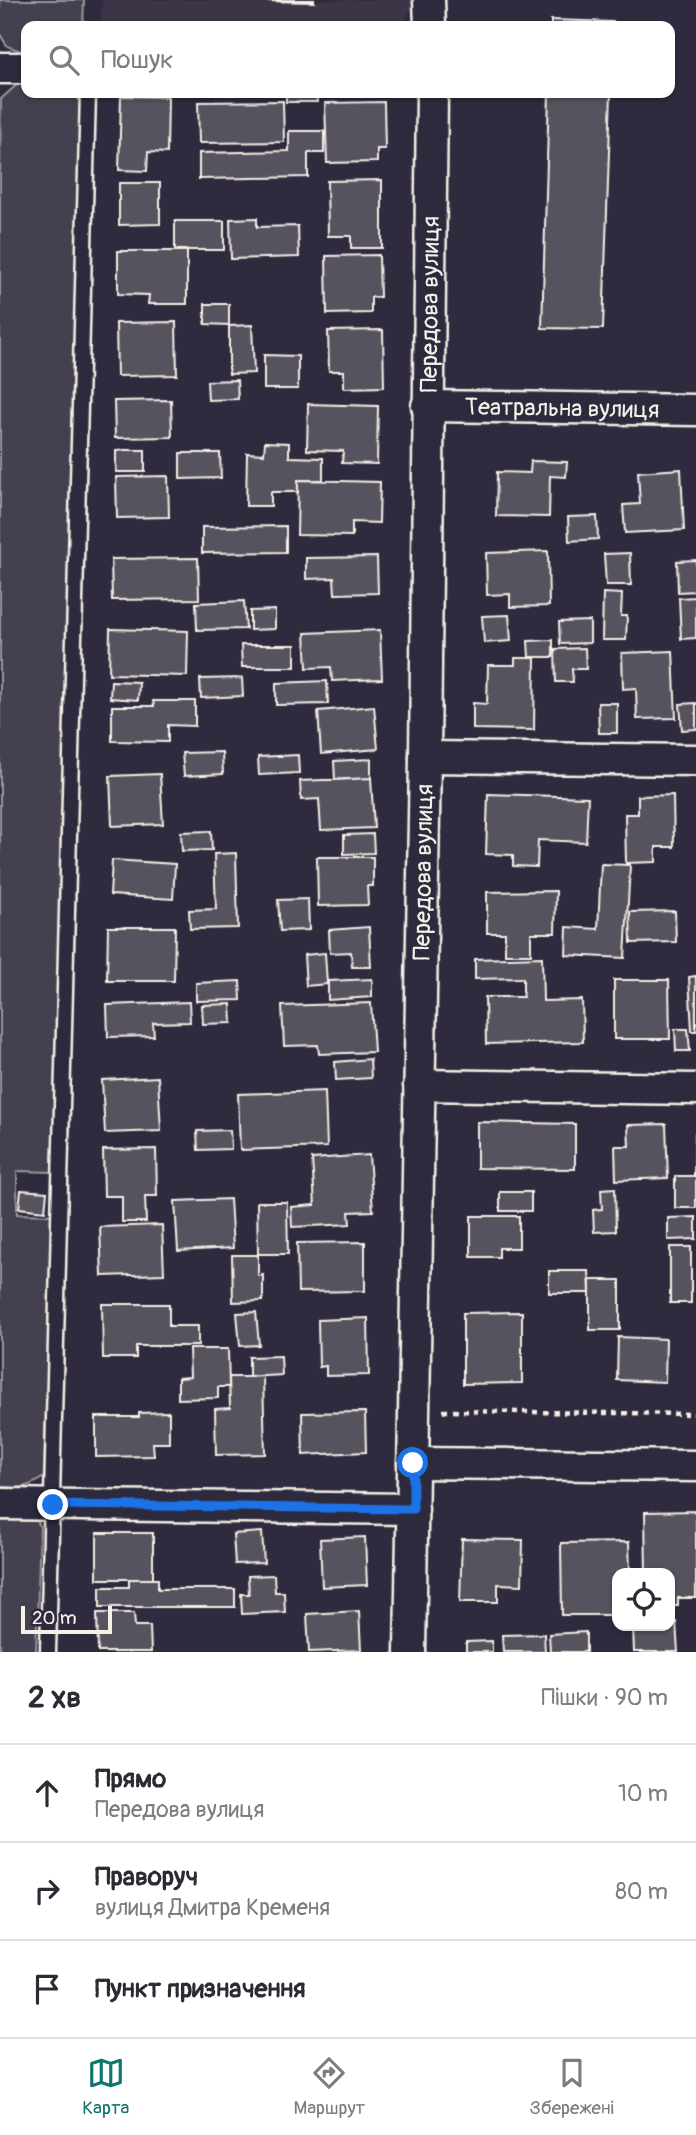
<!DOCTYPE html>
<html lang="uk">
<head>
<meta charset="utf-8">
<style>
  body { margin:0; font-family:Pangolin,sans-serif; background:#f7f7f7; color:#2b2b33 }
  .controls { position:absolute; right:21px; bottom:21px; display:grid; overflow:hidden; border-radius:14px; box-shadow:0 2px 5px #0004 }
  .controls button { width:63px; height:63px; display:grid; place-items:center; padding:0; border:0; border-bottom:2px solid #e1e1e2; background:#fff; color:#2b2b33; font:35px sans-serif }
  .scale { position:absolute; left:21px; bottom:18px; width:91px; box-sizing:border-box; padding-left:7px; border:4px solid #f4f1e8; border-top:0; font-size:19px; line-height:24px; white-space:nowrap; color:#f4f1e8; -webkit-text-stroke:5px #2f2a3d; paint-order:stroke }
  .stop { position:absolute; width:21px; height:21px; margin:-16px; border:5px solid #1a73e8; border-radius:50%; background:#fff }
  .stop.end { background:#1a73e8; border-color:#fff; box-shadow:0 2px 7px #0008 }
  .list { margin:0; padding:0; list-style:none }
  h2 { display:flex; justify-content:space-between; align-items:center; height:91px; margin:0; padding:0 28px; font-size:30px }
  h2 small { font-size:23px; font-weight:400; color:#7c7c81 }
  .list li { display:grid; grid-template-columns:46px 1fr auto; gap:21px; align-items:center; box-sizing:border-box; height:98px; padding:0 28px; border-top:2px solid #e1e1e2 }
  .list b { display:block; font-size:26px; white-space:nowrap }
  .list p { margin:0; font-size:23px; white-space:nowrap; color:#7c7c81 }
  .list em { font-size:23px; font-style:normal; color:#7c7c81 }
  .icon { flex:none; width:38px; height:38px; fill:none; stroke:currentColor; stroke-width:2; stroke-linecap:round; stroke-linejoin:round }
  .map { position:relative; flex:none; width:696px; height:1652px; overflow:hidden }
  .search { position:absolute; background:#fff; box-shadow:0 2px 5px #0004; left:21px; right:21px; top:21px; height:77px; display:flex; align-items:center; gap:18px; box-sizing:border-box; padding:0 24px; border-radius:14px; color:#7c7c81; font-size:26px }
  .sheet { height:385px; background:#fff }
  nav { display:flex; justify-content:space-around; align-items:center; box-sizing:border-box; height:98px; border-top:2px solid #e1e1e2; background:#fff; font-size:19px; color:#7c7c81 }
  nav a { display:grid; justify-items:center; gap:4px }
  nav .on { color:#0f766e }
  .map>svg:first-child { display:block }
  .built { fill:#3b3647 }
  .green { fill:#454050; stroke:#9c989c; stroke-width:2 }
  .building { fill:#56525f; stroke:#f4f1e8; stroke-width:2 }
  .lines { fill:none; stroke-linecap:round; stroke-linejoin:round }
  .service-casing { stroke:#f4f1e8; stroke-width:19 }
  .minor-casing { stroke:#f4f1e8; stroke-width:35 }
  .path { stroke:#f4f1e8; stroke-width:4.5; stroke-dasharray:5 5; stroke-linecap:butt }
  .service { stroke:#2f2a3d; stroke-width:14 }
  .minor { stroke:#2f2a3d; stroke-width:30 }
  .route { stroke:#1a73e8; stroke-width:9 }
  .labels { text-anchor:middle; stroke-width:6; stroke-linejoin:round; paint-order:stroke }
  .street-label { font-size:24px; fill:#f4f1e8; stroke:#2f2a3d }
</style>
</head>
<body>
<div class="map">
<svg width="696" height="1652" viewBox="0 0 696 1652">
  <rect width="100%" height="100%" fill="#2f2a3d"/>
  <filter id="ink" filterUnits="userSpaceOnUse"><feTurbulence type="fractalNoise" baseFrequency=".0143" numOctaves="2"/><feDisplacementMap in="SourceGraphic" scale="14" xChannelSelector="R" yChannelSelector="G"/><feConvolveMatrix kernelMatrix="1 2 1 2 8 2 1 2 1" color-interpolation-filters="sRGB"/></filter>
  <g filter="url(#ink)">
    <!-- built -->
    <path class="built" d="M102,0H415L403,26H101Z"/>
    <!-- green -->
    <path class="green" d="M0,0H84L83,26H26V53L7,46L0,34Z
      M21,81H26V93H76L82,102L53,1172L17,1171V1214L52,1215L44,1477C31,1486 16,1492 0,1485V176L1,99Z
      M37,1520L40,1527L36,1652H0V1521Z"/>
    <!-- building -->
    <path class="building" d="M265,0H314V2L265,1Z
      M551,20L613,22V26H551Z
      M286,93H316L317,102H286Z
      M549,93H611L603,329L542,328Z
      M121,96L168,97L167,153L148,152L147,171L119,170Z
      M283,101L284,142L199,143L198,102Z
      M384,102L385,149H377V162L327,163L325,103Z
      M289,131H324V153H308V177L199,179V153L289,151Z
      M382,180V248H351V236H328L327,181Z
      M119,183H160V224L119,225Z
      M257,218V227L298,226L299,257L231,259L230,219Z
      M175,221H224V250H175Z
      M118,251H187V304H148L149,295L118,294Z
      M379,255L380,297H371V313L327,314L326,256Z
      M205,304H229V325L205,324Z
      M176,322L177,375L117,376L116,323Z
      M252,325L254,373L229,374V326Z
      M383,330L384,387L344,388V371H329L328,331Z
      M264,355L298,356V389H264Z
      M237,380L238,399L208,400L207,381Z
      M171,400L172,437L115,438L114,401Z
      M308,404L378,406L377,464L342,463L343,451L307,450Z
      M265,442L289,443V457L323,458V480H298V492H271V506H246L247,453L264,454Z
      M116,450H145V472H116Z
      M180,453H220L221,478L180,479Z
      M531,461L567,462L566,477L550,476L549,517L496,516L497,472L530,473Z
      M681,469L684,530L625,533L623,505L640,504L638,472Z
      M168,476L169,517L117,518L116,477Z
      M298,480L380,482L379,523L352,522V536L297,535Z
      M597,516L598,539L569,541L568,517Z
      M286,526V552L202,553V527Z
      M548,551L549,606L510,607V594L487,595L486,553Z
      M630,553L631,585H606L604,554Z
      M377,557L378,593L335,594L334,578L306,579V558Z
      M198,558L199,599L112,600L111,559Z
      M696,560V591L678,592L677,561Z
      M603,593L622,594L621,616H627L626,640H602Z
      M696,597V638L681,639L679,598Z
      M244,601L246,629L197,630L196,603Z
      M275,610V629L250,630V611Z
      M509,615L511,641L484,643L482,616Z
      M590,621V643L560,644L559,622Z
      M110,629L188,631L187,676L109,674Z
      M380,630L382,679L332,681L331,667L307,668L305,633Z
      M553,640V657H529L528,641Z
      M241,645H295V667H242Z
      M585,648L586,669H572L573,682H556L555,649Z
      M673,651L676,718L637,719L636,688L623,689L622,653Z
      M515,658H535L534,730L473,729V703L487,704L488,665H515Z
      M242,678L243,696L201,698L200,679Z
      M111,681L139,682L138,700L110,698Z
      M327,681L328,704L276,705V683Z
      M153,701H195V726L168,725V742L112,741V706H154Z
      M598,703H617V733H599Z
      M696,703V729L682,730L680,704Z
      M374,706L378,749L321,754L318,711Z
      M222,752L223,774L184,776L182,753Z
      M298,755L299,773L259,775L258,757Z
      M371,759V778L335,780L334,761Z
      M160,774L163,824L112,826L110,776Z
      M371,778L374,828L321,830L319,799L301,800L300,781Z
      M488,794L588,797L586,842L538,840L537,867L513,866V855L486,854Z
      M673,795L674,847H656V862L626,863L625,814H638V796Z
      M211,831L212,850L182,851L181,832Z
      M373,834L374,853L344,854V835Z
      M236,853L238,928L190,929L189,910L216,909L214,854Z
      M317,857H373V886H367L368,905L318,906Z
      M112,860L175,864L173,899L110,895Z
      M601,864L630,865L625,958L566,955L567,927L598,929Z
      M556,891L555,933H531V954H505V933H487V892Z
      M308,899L309,930L280,931L278,900Z
      M675,911L676,942L631,943L630,912Z
      M108,927H175L174,981H107Z
      M369,927L371,967H352L351,952L330,953L329,930Z
      M325,953L327,984L306,986L304,955Z
      M542,957L543,1001L582,1000L583,1042L486,1044L485,997H523V978L475,979V959Z
      M696,976V1031H692L689,977Z
      M372,979V997L328,1000V981Z
      M614,980H669L670,1039H614Z
      M240,981L241,1000L196,1001V983Z
      M189,1002L190,1022L153,1023L154,1036L108,1037L107,1005Z
      M371,1003L374,1052L319,1054L318,1045L284,1046L282,1006Z
      M231,1004L232,1023L203,1024L202,1005Z
      M675,1029H688L690,1051H676Z
      M370,1059L371,1078L336,1080L335,1062Z
      M158,1077L161,1131L105,1133L102,1080Z
      M325,1091L327,1147L240,1150L238,1094Z
      M477,1122L575,1124V1169L477,1168Z
      M666,1124L668,1178L616,1180L615,1146H629L628,1125Z
      M230,1130L231,1149L198,1150L197,1131Z
      M695,1133H696V1176H694Z
      M156,1149L157,1196H145L146,1222H122V1196H104L103,1150Z
      M369,1155L373,1211L349,1212L350,1224L292,1227L291,1207L315,1205L312,1159Z
      M675,1176H696V1208H675Z
      M615,1188L616,1231L594,1232L593,1210L602,1209L601,1189Z
      M21,1190L47,1192L45,1211L19,1208Z
      M500,1192H531V1211H500Z
      M230,1199L233,1248L178,1251L175,1201Z
      M257,1202H287L288,1254H258Z
      M471,1216H519V1248H499V1257H471Z
      M696,1217V1239L668,1240V1218Z
      M162,1225L164,1274L102,1276L100,1227Z
      M365,1242V1291L298,1292L297,1243Z
      M670,1247H691V1303H670Z
      M232,1255H258V1276L263,1275V1301L233,1302Z
      M549,1271H589L590,1293H549Z
      M590,1280H620V1330H590Z
      M102,1304H169V1326H198V1346H136V1358H103Z
      M256,1312L259,1345L240,1346L237,1313Z
      M522,1312V1383L463,1384V1313Z
      M368,1318L369,1375L326,1376V1366L319,1367L318,1320Z
      M618,1337L666,1339L665,1382L617,1380Z
      M189,1349H228L229,1387H218V1398L178,1399V1378L190,1377Z
      M281,1356L282,1375L249,1377V1357Z
      M229,1377H263L265,1454L216,1455L215,1409L230,1408Z
      M169,1412V1443H153L154,1456L96,1457V1417H139V1413Z
      M365,1412L366,1452L303,1455L302,1413Z
      M696,1511V1598H678V1606H670V1573H646L645,1512Z
      M262,1532L264,1563L235,1564L233,1534Z
      M97,1533H153V1579H97Z
      M365,1537L367,1585L322,1587L320,1539Z
      M462,1539L523,1540L522,1585L498,1584V1602H460Z
      M629,1542L630,1573H617V1615H562L561,1543Z
      M274,1575L275,1592H284L285,1612L242,1614L241,1594H249L248,1576Z
      M129,1579H158V1589H235V1607H100V1587H129Z
      M359,1611L361,1650L309,1652L307,1614Z
      M97,1613H134L135,1626H150L151,1652H98Z
      M676,1622L678,1652H634L633,1626H670V1623Z
      M586,1632V1652H550L549,1634Z
      M544,1634L545,1652H503L502,1635Z
      M492,1641V1652H466V1642Z"/>
    <g class="lines">
      <!-- service casing -->
      <g class="service-casing">
        <path id="service" d="M48,1652L88,93"/>
      </g>
      <!-- minor casing -->
      <g class="minor-casing">
        <g id="minor">
          <path d="M429,0L430,26"/>
          <path d="M0,68H26"/>
          <path id="s1" d="M427,406L696,410"/>
          <path d="M425,757L696,760"/>
          <path d="M419,1085L696,1089"/>
          <path d="M413,1463L696,1466"/>
          <path d="M0,1504L413,1509"/>
          <path id="s2" d="M410,1652L425,757L432,93"/>
        </g>
      </g>
      <!-- path -->
      <path class="path" d="M443,1411L696,1414"/>
      <!-- service -->
      <use href="#service" class="service"/>
      <!-- minor -->
      <use href="#minor" class="minor"/>
    </g>
  </g>
  <g class="lines" filter="url(#ink)">
    <!-- route -->
    <path class="route" d="M53,1505L413,1509V1463"/>
  </g>
  <g class="labels">
    <!-- street labels -->
    <g class="street-label">
      <text dy="8" stroke="none"><textPath href="#s2" startOffset="1348">Передова вулиця</textPath></text>
      <text dy="8" stroke="none"><textPath href="#s1" startOffset="135">Театральна вулиця</textPath></text>
      <text dy="8" stroke="none"><textPath href="#s2" startOffset="780">Передова вулиця</textPath></text>
    </g>
  </g>
</svg>
<div class="controls">
<button><svg class="icon" aria-label="locate" viewBox="0 0 24 24"><circle cx="12" cy="12" r="6"/><path d="M12 2v4M12 18v4M2 12h4M18 12h4"/></svg></button>
</div>
<div class="scale">20 m</div>
<div class="stop" style="left:413px;top:1463px"></div>
<div class="stop end" style="left:53px;top:1505px"></div>
<div class="search"><svg class="icon" aria-label="search" viewBox="0 0 24 24"><circle cx="10" cy="10" r="6"/><path d="M15 15l6 6"/></svg>Пошук</div>
</div>
<section class="sheet">
<h2>2 хв<small>Пішки · 90 m</small></h2>
<ul class="list">
<li><svg class="icon" aria-label="ahead" viewBox="0 0 24 24"><path d="M12 20V5M6 11l6-6 6 6"/></svg><div><b>Прямо</b><p>Передова вулиця</p></div><em>10 m</em></li>
<li><svg class="icon" aria-label="right" viewBox="0 0 24 24"><path d="M7 20v-9h11M14 6l5 5-5 5"/></svg><div><b>Праворуч</b><p>вулиця Дмитра Кременя</p></div><em>80 m</em></li>
<li><svg class="icon" aria-label="arrive" viewBox="0 0 24 24"><path d="M6 21V4h12l-3 4 3 4H6"/></svg><div><b>Пункт призначення</b></div></li>
</ul>
</section>
<nav>
<a class="on"><svg class="icon" aria-label="map" viewBox="0 0 24 24"><path d="M3 6l6-2 6 2 6-2v14l-6 2-6-2-6 2zM9 4v14M15 6v14"/></svg>Карта</a>
<a><svg class="icon" aria-label="directions" viewBox="0 0 24 24"><path d="M12 3l9 9-9 9-9-9zM9 14v-3h6M13 9l2 2-2 2"/></svg>Маршрут</a>
<a><svg class="icon" aria-label="saved" viewBox="0 0 24 24"><path d="M7 4h10v16l-5-4-5 4z"/></svg>Збережені</a>
</nav>
</body>
</html>
